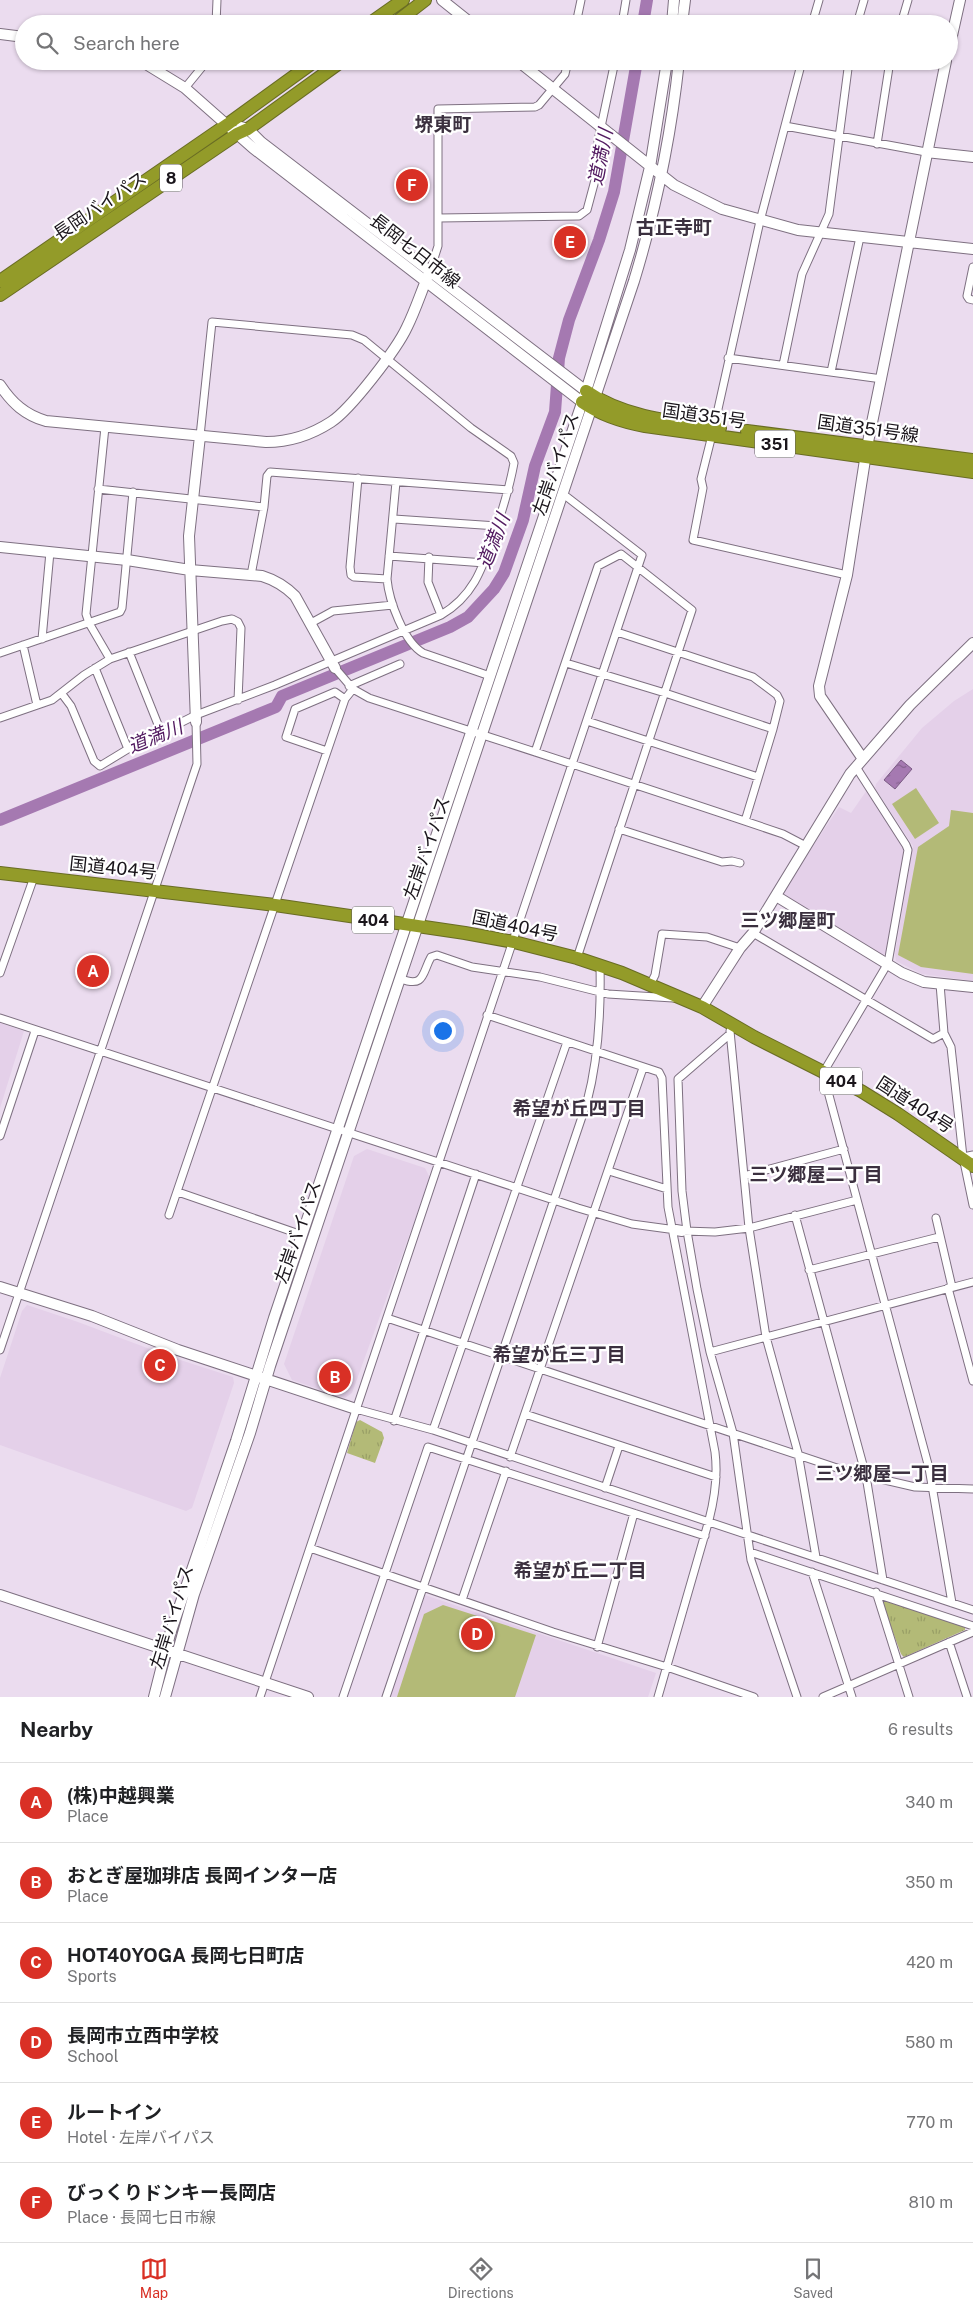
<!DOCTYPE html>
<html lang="en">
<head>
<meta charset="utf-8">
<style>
  body { margin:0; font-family:"Public Sans","Noto Sans JP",sans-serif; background:#f6f6f6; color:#202124 }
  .you { position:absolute; left:442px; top:1030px; width:18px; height:18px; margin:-12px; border:4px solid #fff; border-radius:50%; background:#1a73e8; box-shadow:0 0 0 8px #1a73e833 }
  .badge { display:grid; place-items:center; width:32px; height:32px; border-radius:50%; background:#d93025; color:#fff; font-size:16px; font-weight:700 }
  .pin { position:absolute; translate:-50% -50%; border:2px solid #fff; box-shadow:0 1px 5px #0006 }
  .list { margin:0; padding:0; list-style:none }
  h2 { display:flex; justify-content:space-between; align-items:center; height:65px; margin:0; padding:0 20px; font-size:21px }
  h2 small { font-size:16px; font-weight:400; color:#757577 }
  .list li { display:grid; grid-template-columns:32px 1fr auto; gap:15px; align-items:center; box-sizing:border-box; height:80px; padding:0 20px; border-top:1px solid #e0e0e0 }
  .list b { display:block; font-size:19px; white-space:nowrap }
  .list p { margin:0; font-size:16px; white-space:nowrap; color:#757577 }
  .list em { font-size:16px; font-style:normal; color:#757577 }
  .icon { flex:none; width:28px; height:28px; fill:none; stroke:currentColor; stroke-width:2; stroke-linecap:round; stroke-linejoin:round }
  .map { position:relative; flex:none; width:973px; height:1697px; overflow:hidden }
  .search { position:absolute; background:#fff; box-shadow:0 1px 4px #0004; left:15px; right:15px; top:15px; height:55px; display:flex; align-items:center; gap:12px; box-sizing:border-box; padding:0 18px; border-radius:28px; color:#757577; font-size:19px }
  .sheet { height:545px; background:#fff }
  nav { display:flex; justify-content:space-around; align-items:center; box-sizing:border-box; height:70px; border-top:1px solid #e0e0e0; background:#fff; font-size:14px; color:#757577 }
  nav a { display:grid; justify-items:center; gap:2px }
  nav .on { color:#d93025 }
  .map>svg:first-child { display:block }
  .built { fill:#e4d0e9 }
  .grass { fill:url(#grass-tufts) }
  .garden { fill:#b3ba77 }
  .water { fill:url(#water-ripples); stroke:#7b5b84 }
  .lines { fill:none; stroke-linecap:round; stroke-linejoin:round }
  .river { stroke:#a579b1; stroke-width:12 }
  .street-casing { stroke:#7e7081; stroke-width:9 }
  .secondary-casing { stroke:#7e7081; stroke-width:12 }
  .highway-casing { stroke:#696c24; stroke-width:14 }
  .street { stroke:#fff; stroke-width:7 }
  .secondary { stroke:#fff; stroke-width:10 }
  .highway { stroke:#939b29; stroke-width:12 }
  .labels { text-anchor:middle; stroke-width:4.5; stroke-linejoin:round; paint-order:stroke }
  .shield { fill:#fff; stroke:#5f5b5f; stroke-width:1 }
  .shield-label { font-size:16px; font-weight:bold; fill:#1a151b }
  .street-label { font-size:18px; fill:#1a151b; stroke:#fff }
  .neighbourhood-label { font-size:19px; font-weight:bold; fill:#3b303f; stroke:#fff }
  .water-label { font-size:19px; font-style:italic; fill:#521a60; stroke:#fff }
</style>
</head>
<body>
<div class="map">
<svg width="973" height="1697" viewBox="0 0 973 1697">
  <defs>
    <pattern id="grass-tufts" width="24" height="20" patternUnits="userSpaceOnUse" patternTransform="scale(1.25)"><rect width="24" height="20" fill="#b3ba77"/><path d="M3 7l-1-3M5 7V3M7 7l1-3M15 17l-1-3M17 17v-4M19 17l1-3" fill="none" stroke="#999f66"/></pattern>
    <pattern id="water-ripples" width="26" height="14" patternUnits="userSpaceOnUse" patternTransform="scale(1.25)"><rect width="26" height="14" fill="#a579b1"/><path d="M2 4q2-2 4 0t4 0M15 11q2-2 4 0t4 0" fill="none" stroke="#86628f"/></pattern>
  </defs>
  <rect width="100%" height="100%" fill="#ebdcef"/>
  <!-- built -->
  <path class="built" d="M973,689V981L922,974L896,961L895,954L913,846L875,788L876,784L922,728L954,701Z
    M867,790L904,847L905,853L886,953L882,956L784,896V890L839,807L851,813Z
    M0,1023L24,1031L0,1108Z
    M367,1149L425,1168L430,1178L352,1393L345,1398L292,1380L284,1364L354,1156Z
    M27,1305L78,1322L171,1357L233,1377L234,1383L192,1508L186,1511L0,1445V1378L22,1311Z
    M425,1595L656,1673L648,1697H390Z"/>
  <!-- grass -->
  <path class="grass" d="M360,1420L382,1432L384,1438L375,1463L347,1453L356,1422Z
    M880,1597L965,1626V1630L904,1657L901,1654Z"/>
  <!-- garden -->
  <path class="garden" d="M916,788L939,823L915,839L892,804Z
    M951,810L973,813V974L921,967L898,955L918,847L949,826Z
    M443,1605L536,1635L515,1697H397L424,1614Z"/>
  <!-- water -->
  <path class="water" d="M901,760L912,769L895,789L884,780Z"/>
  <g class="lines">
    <!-- river -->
    <path class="river" d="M643,24L647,0
      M0,820L276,707L282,696L450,627L468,617L494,589L504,573L523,520L535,466L555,412L559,358L569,320L599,240L614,192L637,61"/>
    <!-- street casing -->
    <g class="street-casing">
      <path id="street" d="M216,24L217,0
        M576,24L581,0
        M622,24L626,0
        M812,24L819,0
        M857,24L864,0
        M901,24L908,0
        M185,88L207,61
        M785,126L926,152
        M877,144L890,61
        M439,218L579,216L587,210L598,169V141L615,61
        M973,267L967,296L969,299L973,300
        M430,271L438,246V109L535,107L539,105L565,74L568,61
        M728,358L882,379
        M783,365L802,274L829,214L849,61
        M831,372L860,237
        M105,427L86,614L89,623L110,659
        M714,427L760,221L802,61
        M712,435L701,479L703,488L693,540L847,575
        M358,478L350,567L351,575L354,577L387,579C389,601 404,642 423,653L490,676
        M98,489L264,507
        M394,519L497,526
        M389,556L485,563
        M429,557L428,582L441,615
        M251,575L264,507L267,476L270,472L509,490
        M387,579L396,482
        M311,623L333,611L393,605
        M617,632L753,677L777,695L780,701L773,729L745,821
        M42,639L50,552
        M23,645L37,705
        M129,652L161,732
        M0,653L120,612L122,608L133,492
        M566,663L665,693L773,729
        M95,668L128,749
        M335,668L353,689L369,698C507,743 645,787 783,834L806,846
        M349,686L400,664
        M62,694L71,706L94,761L100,766L128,749L196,715L275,685L441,615C477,594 484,562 497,526C504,505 510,485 514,463L511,456L471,428L364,340L352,335L212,322L200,436
        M0,718L52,700L84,675L110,659L222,621L232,619L238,622L241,628L238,700
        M587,721L758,777
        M327,751L286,737L295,709L335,692L345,699
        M535,752L598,566L621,554L692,610L577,958
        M856,767L906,845L908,850L888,963L823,1073L929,1468L952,1603
        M619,829L722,862L732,861L740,863
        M753,933L933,1039L944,1033
        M0,973L34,877
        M401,979C425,988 422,973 431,957L437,955L472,967L540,977L608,994L673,998
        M940,984L944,1033L951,1047L963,1157L973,1205
        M650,985L655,975L662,934L707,937L740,948
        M487,1015L659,1072L662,1078L668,1207L715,1452C718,1476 715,1497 709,1520L658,1697
        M0,1018L578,1208L632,1224L676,1230
        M730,1031L749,1228L766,1337L798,1453L816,1557
        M730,1034L678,1079L682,1191L687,1231L697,1289L710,1352L733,1433L751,1560L797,1697
        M0,1136L35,1031
        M963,1157L973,1155
        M609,1171L667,1189
        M744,1176L844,1149
        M178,1192L302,1235
        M169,1215L345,699L353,689
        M795,1215L866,1476L883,1580
        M936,1218L952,1287
        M684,1231L715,1232L749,1228L857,1200
        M809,1270L939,1237
        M948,1288L973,1381
        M387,1318L846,1471L915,1487L973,1489
        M0,1350L197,764L196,722
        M710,1352L973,1282
        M356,1409L433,1430L973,1610
        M525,1414L716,1477
        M394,1421L476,1174
        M433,1430L567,1042
        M510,1457L643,1068
        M605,1488L619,1446
        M310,1548L553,1632L667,1667L754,1697
        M750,1552L973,1626
        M812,1572L852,1697
        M876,1592L909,1697
        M462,1600L506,1471
        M949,1642L967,1697
        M597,1647L634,1513
        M260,1697L642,555L567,497
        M343,1697L428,1447L705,1536
        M386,1697L587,1102C599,1057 601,1012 600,966
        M823,1697L973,1632"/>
    </g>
    <!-- secondary casing -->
    <g class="secondary-casing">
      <path id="secondary" d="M442,0L472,24
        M672,24L674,0
        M682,24L685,0
        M0,34L24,37
        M949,49L960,0
        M141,61L185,88L253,148L582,402
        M518,61L674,185L722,209L798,230L973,249
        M241,127L248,129L261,142L586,391
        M926,152L973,157
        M0,385C12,403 25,415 46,421L266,442C289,442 311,435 331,422C350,410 397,349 407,327C416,309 422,289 430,271
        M0,547L127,560L190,570L262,576C275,580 285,586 295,596L335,668
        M196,722L189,536L200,436
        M863,759L820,696L819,686L847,575L867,447L946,61
        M776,896L902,973L924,982L973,987
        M702,1007L740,948L753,933L850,774L910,705L973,643
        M676,1230L682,1231
        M0,1287L92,1316L178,1350L356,1409
        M0,1595L308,1697
        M154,1697L170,1634L236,1441L274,1318L586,391L630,250L650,167L667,61
        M165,1697L194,1594L250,1433L270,1366L634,281C656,209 671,136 679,61"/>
    </g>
    <!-- highway casing -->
    <g class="highway-casing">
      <path id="highway" d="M369,24L403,0
        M394,24L425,0
        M0,281L228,124L315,61
        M0,295L237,134L248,129L342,61
        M586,391C624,418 674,422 720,428
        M582,402C601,415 623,422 645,426L973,472
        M747,431L973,460
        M0,873L275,905L465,933L514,942L577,958L622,973L702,1007L754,1037L861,1091L898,1114L973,1166"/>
    </g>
    <!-- street -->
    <use href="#street" class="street"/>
    <!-- secondary -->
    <use href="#secondary" class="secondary"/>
    <!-- highway -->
    <use href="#highway" class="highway"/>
  </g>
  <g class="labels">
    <!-- shield labels -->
    <g class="shield">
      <rect x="160" y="164.5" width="22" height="27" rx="4"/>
      <rect x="755" y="430.5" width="40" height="27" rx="4"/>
      <rect x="352" y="906.5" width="42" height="27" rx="4"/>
      <rect x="820" y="1067.5" width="42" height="27" rx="4"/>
    </g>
    <g class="shield-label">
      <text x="171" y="184">8</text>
      <text x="775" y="450">351</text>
      <text x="373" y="926">404</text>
      <text x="841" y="1087">404</text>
    </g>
    <!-- street labels -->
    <g class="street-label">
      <text transform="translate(100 206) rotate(-34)" y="6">長岡バイパス</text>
      <text transform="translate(415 251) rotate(38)" y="6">長岡七日市線</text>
      <text transform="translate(704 416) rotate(8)" y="6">国道351号</text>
      <text transform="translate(868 429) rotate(8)" y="6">国道351号線</text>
      <text transform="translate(556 464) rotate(-71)" y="6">左岸バイパス</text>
      <text transform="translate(427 848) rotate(-71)" y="6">左岸バイパス</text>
      <text transform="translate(113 868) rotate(6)" y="6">国道404号</text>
      <text transform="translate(515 926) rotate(12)" y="6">国道404号</text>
      <text transform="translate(915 1105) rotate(33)" y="6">国道404号</text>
      <text transform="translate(298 1232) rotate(-71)" y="6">左岸バイパス</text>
      <text transform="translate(172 1617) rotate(-73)" y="6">左岸バイパス</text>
    </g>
    <!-- neighbourhood labels -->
    <g class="neighbourhood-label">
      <text x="443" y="131">堺東町</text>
      <text x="674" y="234">古正寺町</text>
      <text x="788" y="927">三ツ郷屋町</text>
      <text x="579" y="1115">希望が丘四丁目</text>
      <text x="816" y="1181">三ツ郷屋二丁目</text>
      <text x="559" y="1361">希望が丘三丁目</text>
      <text x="882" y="1480">三ツ郷屋一丁目</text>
      <text x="580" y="1577">希望が丘二丁目</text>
    </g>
    <!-- water labels -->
    <g class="water-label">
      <text transform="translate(600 157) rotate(-79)" y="7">道満川</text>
      <text transform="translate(493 541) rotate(-69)" y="7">道満川</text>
      <text transform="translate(155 736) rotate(-22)" y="7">道満川</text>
    </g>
  </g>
</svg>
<div class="you"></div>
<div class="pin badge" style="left:93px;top:971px">A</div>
<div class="pin badge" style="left:335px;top:1377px">B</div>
<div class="pin badge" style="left:160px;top:1365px">C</div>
<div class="pin badge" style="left:477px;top:1634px">D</div>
<div class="pin badge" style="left:570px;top:242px">E</div>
<div class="pin badge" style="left:412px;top:185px">F</div>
<div class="search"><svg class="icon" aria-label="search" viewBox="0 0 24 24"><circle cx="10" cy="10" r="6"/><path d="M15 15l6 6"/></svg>Search here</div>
</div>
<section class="sheet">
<h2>Nearby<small>6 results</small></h2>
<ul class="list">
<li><span class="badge">A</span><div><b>(株)中越興業</b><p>Place</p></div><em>340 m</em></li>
<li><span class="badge">B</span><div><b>おとぎ屋珈琲店 長岡インター店</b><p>Place</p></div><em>350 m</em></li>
<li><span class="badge">C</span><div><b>HOT40YOGA 長岡七日町店</b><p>Sports</p></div><em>420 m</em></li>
<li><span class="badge">D</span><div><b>長岡市立西中学校</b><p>School</p></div><em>580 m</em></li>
<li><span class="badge">E</span><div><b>ルートイン</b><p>Hotel · 左岸バイパス</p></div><em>770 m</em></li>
<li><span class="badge">F</span><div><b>びっくりドンキー長岡店</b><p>Place · 長岡七日市線</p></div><em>810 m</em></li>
</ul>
</section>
<nav>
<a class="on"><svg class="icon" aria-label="map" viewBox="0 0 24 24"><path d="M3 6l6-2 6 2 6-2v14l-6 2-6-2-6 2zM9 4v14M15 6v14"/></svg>Map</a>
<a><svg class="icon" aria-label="directions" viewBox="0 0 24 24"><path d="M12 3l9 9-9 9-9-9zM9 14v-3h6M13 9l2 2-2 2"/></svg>Directions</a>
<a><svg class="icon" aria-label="saved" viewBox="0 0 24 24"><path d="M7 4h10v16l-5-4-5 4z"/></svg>Saved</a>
</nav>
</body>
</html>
